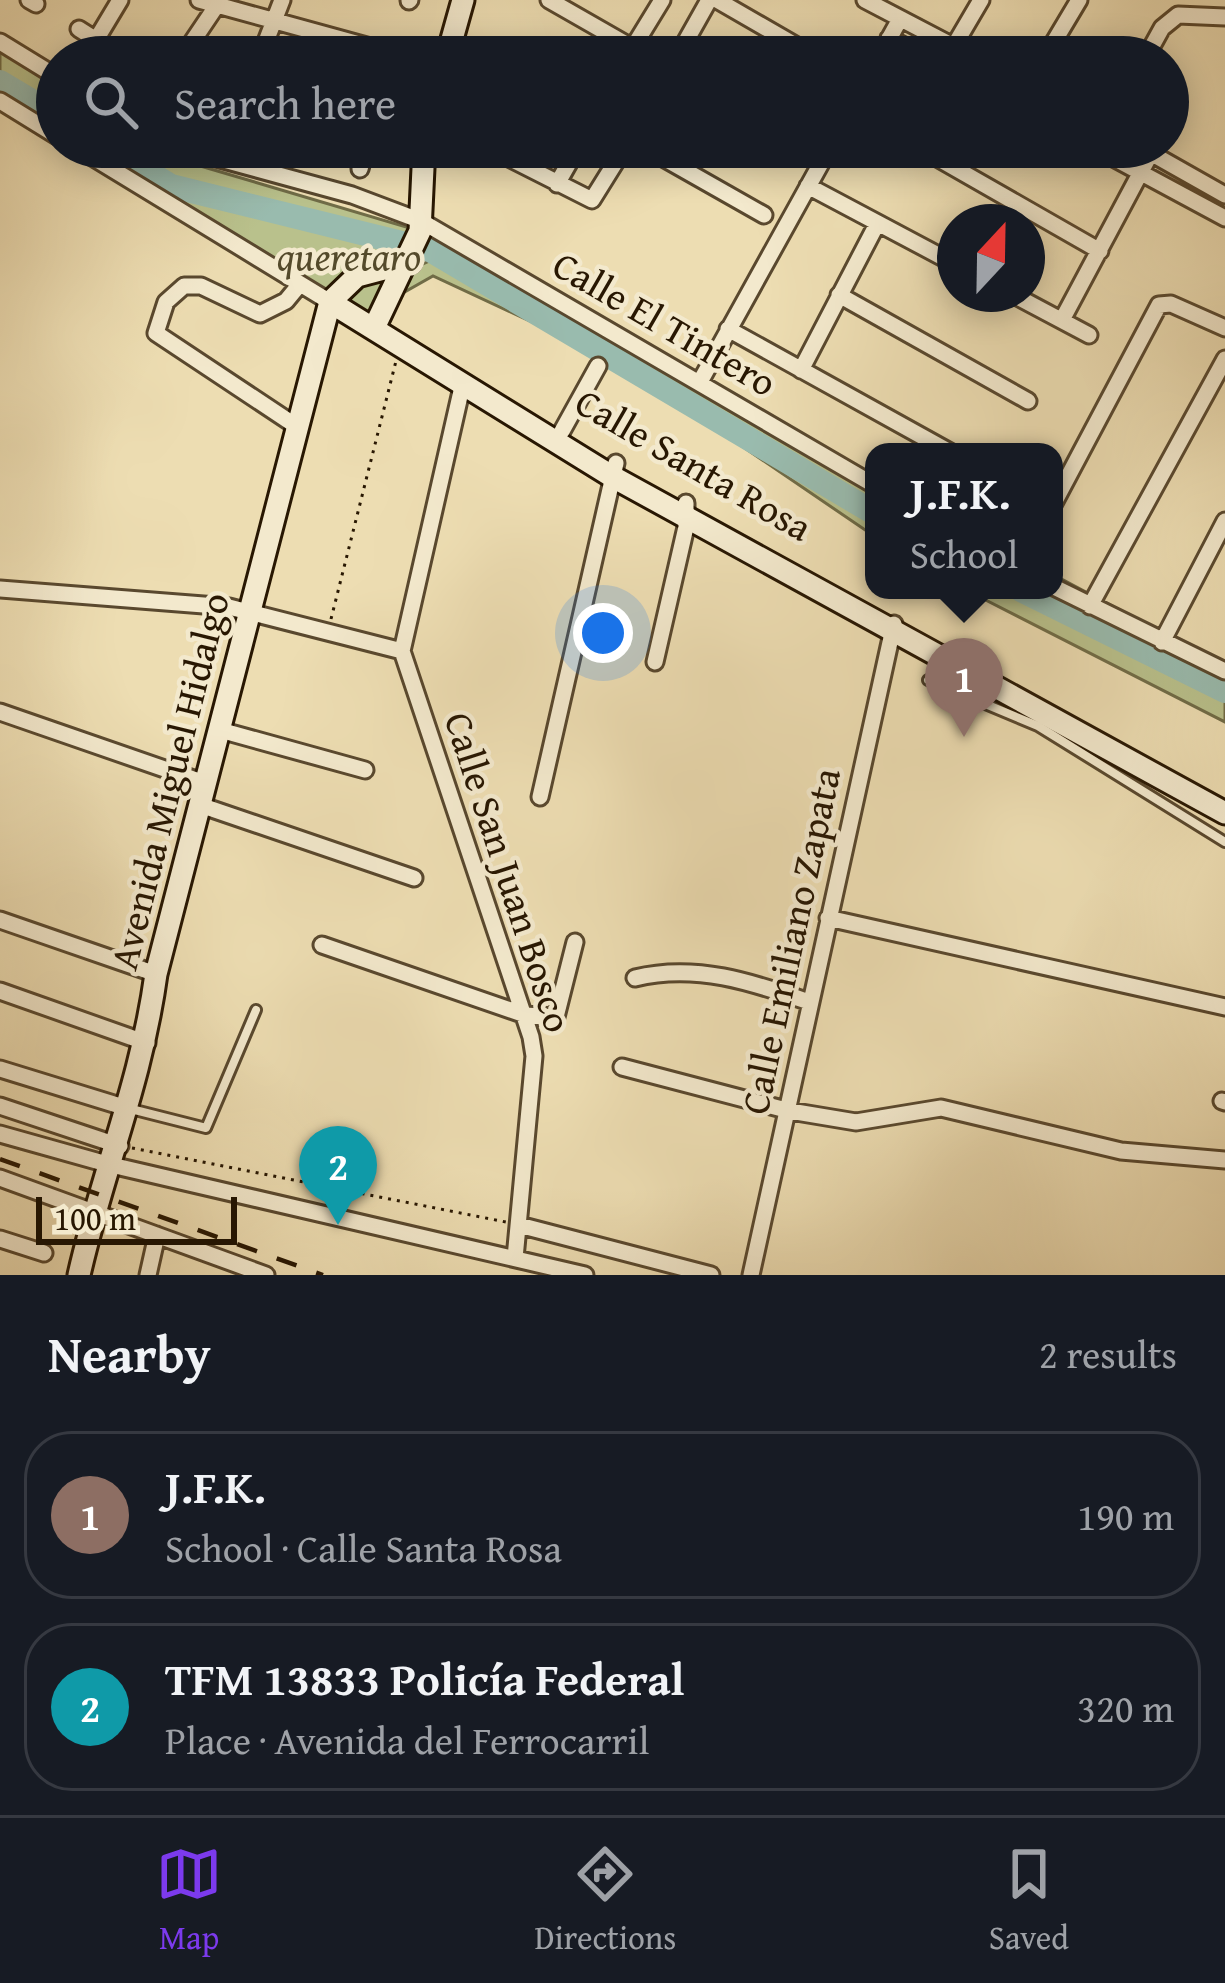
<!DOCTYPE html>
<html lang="en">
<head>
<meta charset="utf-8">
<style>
  body { margin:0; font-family:"Gentium Book Plus",serif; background:#242831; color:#f1f3f6 }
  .compass { position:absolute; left:937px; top:204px; width:108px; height:108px; border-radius:50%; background:#171b24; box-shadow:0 6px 30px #0003; rotate:22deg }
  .scale { position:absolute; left:36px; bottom:30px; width:201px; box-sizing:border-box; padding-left:12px; border:6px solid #281702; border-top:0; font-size:33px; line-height:42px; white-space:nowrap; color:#281702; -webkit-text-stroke:9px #f3e9cd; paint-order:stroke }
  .you { position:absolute; left:603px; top:633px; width:42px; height:42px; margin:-30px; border:9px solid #fff; border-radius:50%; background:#1a73e8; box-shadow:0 0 0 18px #1a73e833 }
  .badge { display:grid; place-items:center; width:78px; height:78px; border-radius:50%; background:#7c3aed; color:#fff; font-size:39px; font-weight:700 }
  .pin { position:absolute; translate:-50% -99px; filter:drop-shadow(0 3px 6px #0008) }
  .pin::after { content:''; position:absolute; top:63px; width:42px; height:36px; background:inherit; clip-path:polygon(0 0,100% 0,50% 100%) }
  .popup { position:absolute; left:865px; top:443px; width:198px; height:156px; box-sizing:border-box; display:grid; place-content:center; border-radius:24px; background:#171b24; filter:drop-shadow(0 3px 9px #0005); font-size:39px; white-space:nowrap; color:#9ea1a6 }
  .popup b { font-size:45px; color:#f1f3f6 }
  .popup::after { content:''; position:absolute; left:50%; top:100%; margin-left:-24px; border:24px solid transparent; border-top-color:#171b24 }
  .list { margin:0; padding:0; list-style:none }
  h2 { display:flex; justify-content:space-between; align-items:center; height:156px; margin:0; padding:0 48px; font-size:51px }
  h2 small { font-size:39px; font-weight:400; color:#9ea1a6 }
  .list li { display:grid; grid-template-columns:78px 1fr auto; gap:36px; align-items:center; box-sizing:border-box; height:168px; margin:0 24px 24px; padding:0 24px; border:3px solid #363941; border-radius:48px }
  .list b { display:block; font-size:45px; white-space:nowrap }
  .list p { margin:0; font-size:39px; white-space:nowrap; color:#9ea1a6 }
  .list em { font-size:39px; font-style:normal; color:#9ea1a6 }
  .icon { flex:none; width:66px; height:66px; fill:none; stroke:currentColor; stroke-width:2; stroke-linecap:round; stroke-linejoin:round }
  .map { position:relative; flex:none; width:1225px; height:1275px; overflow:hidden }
  .search { position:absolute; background:#171b24; box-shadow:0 6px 30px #0003; left:36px; right:36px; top:36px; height:132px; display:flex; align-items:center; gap:30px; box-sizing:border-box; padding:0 42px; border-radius:66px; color:#9ea1a6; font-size:45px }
  .sheet { height:540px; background:#171b24 }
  nav { display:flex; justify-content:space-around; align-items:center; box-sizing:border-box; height:168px; border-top:3px solid #363941; background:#171b24; font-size:33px; color:#9ea1a6 }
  nav a { display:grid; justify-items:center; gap:6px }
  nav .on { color:#7c3aed }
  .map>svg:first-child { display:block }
  .green { fill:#b9c18c; stroke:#706c47; stroke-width:3 }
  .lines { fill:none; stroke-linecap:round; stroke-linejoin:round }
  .river { stroke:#99bbae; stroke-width:24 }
  .lane-casing { stroke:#59482e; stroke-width:14 }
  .street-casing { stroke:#59482e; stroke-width:21 }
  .secondary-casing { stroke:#281702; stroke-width:27 }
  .path { stroke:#281702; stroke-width:3; stroke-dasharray:3 6; stroke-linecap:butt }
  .lane { stroke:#f3e9cd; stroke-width:8 }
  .street { stroke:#f3e9cd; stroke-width:15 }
  .secondary { stroke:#f3e9cd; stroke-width:21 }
  .rail { stroke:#281702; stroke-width:4.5; stroke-dasharray:21 21; stroke-linecap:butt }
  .labels { text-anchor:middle; stroke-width:9; stroke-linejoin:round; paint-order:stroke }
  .park-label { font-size:39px; font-style:italic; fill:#544a2b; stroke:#f3e9cd }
  .street-label { font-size:39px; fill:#281702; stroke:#f3e9cd }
</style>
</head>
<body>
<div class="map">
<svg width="1225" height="1275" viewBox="0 0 1225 1275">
  <rect width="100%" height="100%" fill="#edddb2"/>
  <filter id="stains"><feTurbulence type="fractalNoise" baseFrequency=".00167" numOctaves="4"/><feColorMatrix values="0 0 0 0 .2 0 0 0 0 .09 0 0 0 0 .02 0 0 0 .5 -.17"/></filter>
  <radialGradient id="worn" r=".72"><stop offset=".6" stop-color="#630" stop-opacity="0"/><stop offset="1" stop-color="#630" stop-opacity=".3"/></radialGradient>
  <!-- green -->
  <path class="green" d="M0,46L57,82V136L0,101Z
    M76,147H162L187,162L420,231L389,280L463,245L874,479V536L620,363L433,276L364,315Z
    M1054,575L1225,666V722L966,590H1054Z"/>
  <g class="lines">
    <!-- river -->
    <path class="river" d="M0,82L57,116
      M107,147L171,186L430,250L874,513
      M1021,590L1225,691"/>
    <!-- lane casing -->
    <g class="lane-casing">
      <path id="lane" d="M928,680L1038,726L1225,842
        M131,1109L206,1128L256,1010"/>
    </g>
    <!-- street casing -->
    <g class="street-casing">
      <path id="street" d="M29,0L36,4
        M199,0L392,53
        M549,0L633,48
        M717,0L816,57
        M865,0L974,57
        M409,1L410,0
        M79,29L123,57
        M889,38L925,57
        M96,40L120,0
        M0,42L57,77
        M954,46L981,0
        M475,50L487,57
        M629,54L662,0
        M182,57L217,5
        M260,57L282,0
        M677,57L709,0
        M879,57L900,19
        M1045,57L1079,0
        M1146,57L1162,28L1178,15L1225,17
        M0,101L57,136
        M76,147L330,302
        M176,147L352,195L421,221L874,485
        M487,147L592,200L625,147
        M644,147L764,215
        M918,147L1100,251
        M1093,147L1225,218
        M1140,147L1225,195
        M360,169L366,147
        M557,184L578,147
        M808,186L955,264
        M1012,294L1089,335
        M839,295L1028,401
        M1062,320L1151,153
        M728,329L950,452
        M801,370L877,224
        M701,380L830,147
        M462,387L402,651L531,1037L534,1056L515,1258
        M296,426L156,333L166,302L184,286H201L260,314L286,301L300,284
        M562,431L598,366
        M1054,503L1159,305L1171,304L1225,328
        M1054,587L1225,671
        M0,589L229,607L402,651
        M1090,606L1225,359
        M1162,642L1225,521
        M655,662L686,527V503
        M0,712L205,783
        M220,730L365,770
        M540,797L616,463
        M200,805L414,878
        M828,918L1225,1007
        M0,920L156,974
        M322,945L525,1015L556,1017L575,942
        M635,978C695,963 752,982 809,1002
        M0,991L147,1043
        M622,1067L790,1111L856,1122L941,1108L1121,1151L1225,1160
        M0,1069L130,1109
        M1222,1101L1225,1102
        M0,1106L120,1146
        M0,1134L107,1164L585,1275
        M0,1178L266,1275
        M519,1225L711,1275
        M0,1239L44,1253
        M148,1275L157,1235
        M751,1275L894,624"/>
    </g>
    <!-- secondary casing -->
    <g class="secondary-casing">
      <path id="secondary" d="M447,57L463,0
        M330,302L613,477L1225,813
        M374,328L420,231L424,147
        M79,1275C103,1169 141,1084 156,974L330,302L357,276L410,262"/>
    </g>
    <!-- path -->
    <path class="path" d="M331,619L396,361
      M132,1148L506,1222"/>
    <!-- lane -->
    <use href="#lane" class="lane"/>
    <!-- street -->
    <use href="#street" class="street"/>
    <!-- secondary -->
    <use href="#secondary" class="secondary"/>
    <!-- rail -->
    <path class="rail" d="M0,1159L323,1275"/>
  </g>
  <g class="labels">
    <!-- park labels -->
    <g class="park-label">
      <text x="349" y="270">queretaro</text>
    </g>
    <!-- street labels -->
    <g class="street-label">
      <text transform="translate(665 323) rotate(30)" y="14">Calle El Tintero</text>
      <text transform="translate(694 464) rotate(30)" y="14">Calle Santa Rosa</text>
      <text transform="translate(169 781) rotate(-76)" y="14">Avenida Miguel Hidalgo</text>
      <text transform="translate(509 872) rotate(72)" y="14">Calle San Juan Bosco</text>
      <text transform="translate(790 941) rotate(-78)" y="14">Calle Emiliano Zapata</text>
    </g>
  </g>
  <rect width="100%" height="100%" filter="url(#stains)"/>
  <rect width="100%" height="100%" fill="url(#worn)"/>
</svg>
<svg class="compass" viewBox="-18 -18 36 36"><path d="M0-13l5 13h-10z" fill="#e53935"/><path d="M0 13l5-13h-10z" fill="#9ea1a6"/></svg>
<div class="scale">100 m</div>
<div class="you"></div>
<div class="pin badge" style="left:964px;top:737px;background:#8d6e63">1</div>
<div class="popup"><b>J.F.K.</b>School</div>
<div class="pin badge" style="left:338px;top:1225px;background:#0f9aa8">2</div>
<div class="search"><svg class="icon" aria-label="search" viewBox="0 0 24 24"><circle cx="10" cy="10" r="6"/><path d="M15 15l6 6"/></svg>Search here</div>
</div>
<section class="sheet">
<h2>Nearby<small>2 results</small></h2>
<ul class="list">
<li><span class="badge" style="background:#8d6e63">1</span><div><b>J.F.K.</b><p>School · Calle Santa Rosa</p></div><em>190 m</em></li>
<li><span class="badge" style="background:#0f9aa8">2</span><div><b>TFM 13833 Policía Federal</b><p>Place · Avenida del Ferrocarril</p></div><em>320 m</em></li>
</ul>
</section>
<nav>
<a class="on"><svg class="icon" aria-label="map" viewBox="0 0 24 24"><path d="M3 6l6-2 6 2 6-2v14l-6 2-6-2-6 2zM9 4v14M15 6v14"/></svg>Map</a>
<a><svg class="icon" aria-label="directions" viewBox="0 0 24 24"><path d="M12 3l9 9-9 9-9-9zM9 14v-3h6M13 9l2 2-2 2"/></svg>Directions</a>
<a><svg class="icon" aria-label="saved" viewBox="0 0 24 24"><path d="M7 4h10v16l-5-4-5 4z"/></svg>Saved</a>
</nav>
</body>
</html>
